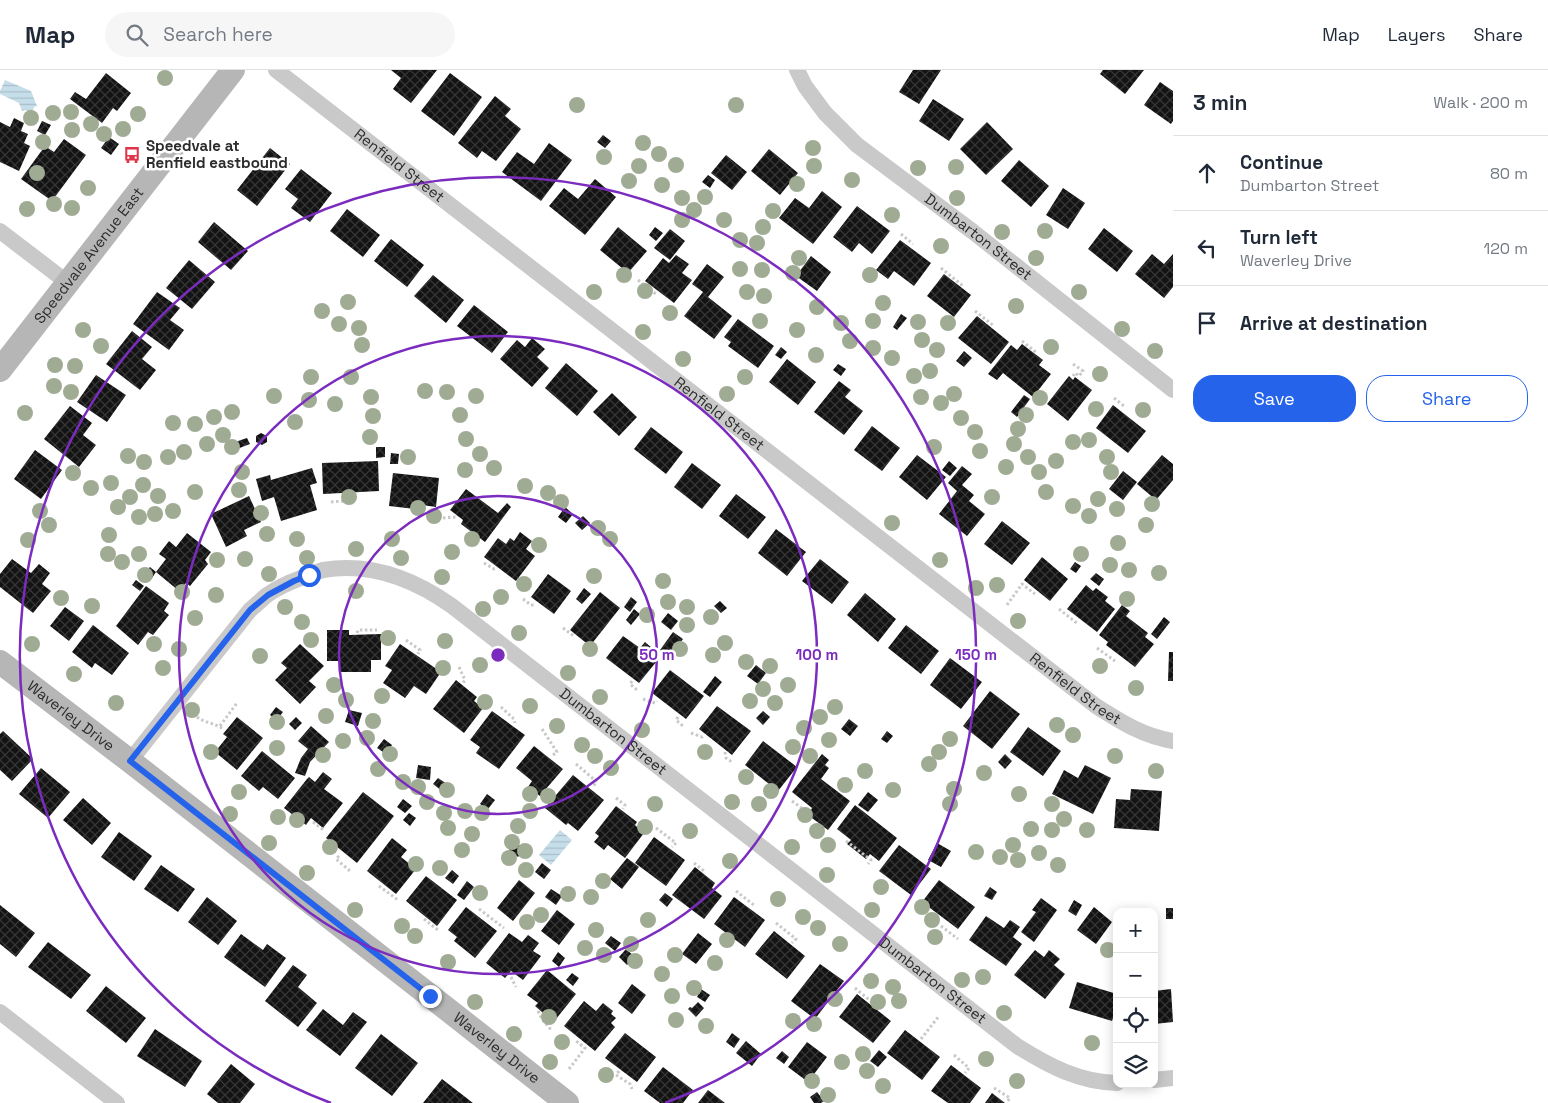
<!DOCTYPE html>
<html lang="en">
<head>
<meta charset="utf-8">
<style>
  body { margin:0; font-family:"Space Grotesk",sans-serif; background:#f6f6f7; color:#1f2937 }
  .controls { position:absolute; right:15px; bottom:15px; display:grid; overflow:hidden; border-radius:10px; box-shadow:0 2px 12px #0003 }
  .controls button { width:45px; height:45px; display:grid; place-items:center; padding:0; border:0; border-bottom:1px solid #e0e1e3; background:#fff; color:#1f2937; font:25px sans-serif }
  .stop { position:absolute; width:15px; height:15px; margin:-11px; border:4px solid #2563eb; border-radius:50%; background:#fff }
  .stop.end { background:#2563eb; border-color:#fff; box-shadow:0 1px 5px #0008 }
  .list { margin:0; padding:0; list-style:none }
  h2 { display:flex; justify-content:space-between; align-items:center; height:65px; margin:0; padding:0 20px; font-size:21px }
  h2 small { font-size:16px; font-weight:400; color:#747a83 }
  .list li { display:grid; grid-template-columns:32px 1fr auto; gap:15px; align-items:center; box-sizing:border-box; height:75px; padding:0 20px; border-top:1px solid #e0e1e3 }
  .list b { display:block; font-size:19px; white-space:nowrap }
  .list p { margin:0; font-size:16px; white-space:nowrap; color:#747a83 }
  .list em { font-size:16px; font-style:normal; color:#747a83 }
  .actions { display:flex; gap:10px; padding:15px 20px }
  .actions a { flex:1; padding:11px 0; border:1px solid #2563eb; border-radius:20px; text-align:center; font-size:18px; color:#2563eb }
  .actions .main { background:#2563eb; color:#fff }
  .icon { flex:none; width:28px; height:28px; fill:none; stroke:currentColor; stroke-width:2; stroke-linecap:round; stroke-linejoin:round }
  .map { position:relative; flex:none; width:1173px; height:1033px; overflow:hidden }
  header { display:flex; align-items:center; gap:30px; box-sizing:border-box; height:70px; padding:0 25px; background:#fff; border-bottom:1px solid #e0e1e3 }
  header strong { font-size:24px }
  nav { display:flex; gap:28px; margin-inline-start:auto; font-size:18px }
  .search { width:350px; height:45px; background:#f6f6f7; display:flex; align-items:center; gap:12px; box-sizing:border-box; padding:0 18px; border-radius:28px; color:#747a83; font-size:19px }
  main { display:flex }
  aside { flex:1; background:#fff }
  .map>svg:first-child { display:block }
  .water { fill:url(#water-rules) }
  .building { fill:url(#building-cross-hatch) }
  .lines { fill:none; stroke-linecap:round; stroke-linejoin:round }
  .path { stroke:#c9c9c9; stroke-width:3; stroke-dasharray:2.5 2.5; stroke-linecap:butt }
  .street { stroke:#c9c9c9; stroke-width:16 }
  .secondary { stroke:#b6b6b6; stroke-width:24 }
  .tree { fill:#a0ab94 }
  .route { stroke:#2563eb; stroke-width:6 }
  .ring { fill:none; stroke:#7b2cbf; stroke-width:2.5 }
  .labels { text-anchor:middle; stroke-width:5; stroke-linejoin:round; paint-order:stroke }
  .poi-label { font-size:15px; font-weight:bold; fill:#2c2c2c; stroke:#fff; text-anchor:start }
  .street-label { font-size:15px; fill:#2c2c2c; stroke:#fff }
  .centre { fill:#7b2cbf; stroke:#fff; stroke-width:2.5 }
  .ring-label { font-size:15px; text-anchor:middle; font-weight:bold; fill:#7b2cbf; stroke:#fff; stroke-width:5; stroke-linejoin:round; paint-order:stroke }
</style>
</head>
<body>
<header>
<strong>Map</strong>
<div class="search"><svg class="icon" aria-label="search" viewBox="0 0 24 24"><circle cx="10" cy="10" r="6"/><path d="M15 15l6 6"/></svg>Search here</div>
<nav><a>Map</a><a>Layers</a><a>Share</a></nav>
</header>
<main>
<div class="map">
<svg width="1173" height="1033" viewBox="0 0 1173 1033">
  <defs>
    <pattern id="water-rules" width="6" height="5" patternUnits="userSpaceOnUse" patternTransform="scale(1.25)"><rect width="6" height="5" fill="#c6dee9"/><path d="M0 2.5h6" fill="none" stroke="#aabfc8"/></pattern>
    <pattern id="building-cross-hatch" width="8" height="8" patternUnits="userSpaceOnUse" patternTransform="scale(1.25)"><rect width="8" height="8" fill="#131313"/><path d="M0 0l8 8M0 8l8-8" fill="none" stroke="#363636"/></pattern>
  </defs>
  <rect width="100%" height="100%" fill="#fff"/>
  <!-- water -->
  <path class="water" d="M5,10L31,21L37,36L34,37L33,40L29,42L26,40L22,41L19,33L0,24V21Z
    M560,760L572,770L551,795L539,785Z"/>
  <!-- building -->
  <path class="building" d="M391,0H437L411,33L393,19L401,8Z
    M913,0H941L919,34L899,22Z
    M1103,0H1144L1125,24L1100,4Z
    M106,3L131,23L117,41L113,38L102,53L70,29L75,22L86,29Z
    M450,3L482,27L454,66L421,41Z
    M1160,12L1173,21V51L1171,54L1144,35Z
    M495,26L511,39L505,46L521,59L496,91L482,81L477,88L458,73Z
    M933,29L964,49L949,71L919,51Z
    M14,48L24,53L21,61L28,64L24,73L30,76L19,101L0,92V52L10,57Z
    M42,51L51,55L45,65L37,61Z
    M987,52L1013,79L986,105L960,79Z
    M603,65L611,71L605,78L597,72Z
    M109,67L119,74L111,85L101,78Z
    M64,69L86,85L52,131L21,109L45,76L54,82Z
    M549,73L572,90L541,131L502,102L517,82L534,94Z
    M270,78L290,94L257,136L237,120Z
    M769,79L798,103L780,125L751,101Z
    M726,85L747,102L732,120L711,103Z
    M1019,90L1049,116L1031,137L1001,111Z
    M301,99L332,123L310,152L291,138L298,129L285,119Z
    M708,105L715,110L710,118L702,112Z
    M595,109L616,127L585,165L549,136L564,118L578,129Z
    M1063,118L1085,133L1068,159L1046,145Z
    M822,121L842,137L813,174L779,148L795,128L809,138Z
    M857,136L890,161L872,184L859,173L852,182L833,167Z
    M347,139L380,165L363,187L330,161Z
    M214,152L248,181L231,200L198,172Z
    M618,157L647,181L628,203L600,180Z
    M655,157L663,163L656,171L649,165Z
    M1104,158L1133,181L1117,202L1088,179Z
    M670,159L685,171L670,190L654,178Z
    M391,169L424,195L407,217L374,191Z
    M900,170L931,193L914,216L894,201L888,209L876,200Z
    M1152,184L1164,194L1173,184V217L1164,228L1135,204Z
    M676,185L689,194L682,203L692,210L674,233L645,211L663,188L669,193Z
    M811,186L831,202L817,221L796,206Z
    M189,190L215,212L192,239L166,218Z
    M707,194L724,207L708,227L732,246L714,269L684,246L703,222L692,214Z
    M944,204L971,225L954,247L927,226Z
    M433,205L464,230L446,253L414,226Z
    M157,222L180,238L170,250L184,260L169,280L133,254Z
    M474,235L508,262L492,283L457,256Z
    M901,244L907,248L897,260L893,257Z
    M977,246L1009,272L991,294L958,268Z
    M738,249L774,276L758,298L728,276L731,272L724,267Z
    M132,261L152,277L142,289L156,300L140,320L106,294Z
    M532,268L545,279L537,287L549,298L532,317L500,289L517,270L525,277Z
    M1022,274L1043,290L1039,295L1051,304L1033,327L1003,303L997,310L988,304L1011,275L1017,280Z
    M781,277L787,282L781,289L775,285Z
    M964,281L972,288L964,297L956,291Z
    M787,289L816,312L798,335L769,312Z
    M566,293L598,321L577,346L545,318Z
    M838,294L846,299L841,306L833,300Z
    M96,305L126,325L107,352L77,332Z
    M1069,306L1073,310L1075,307L1092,320L1068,351L1047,334Z
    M839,311L851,320L845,327L863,341L844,365L814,342Z
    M612,323L637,347L619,366L593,342Z
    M1024,325L1030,329L1017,347L1011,342Z
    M1113,335L1146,361L1128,383L1096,358Z
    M70,336L92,353L83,365L96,375L79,397L44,369Z
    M872,356L900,378L882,401L854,380Z
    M651,357L683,382L666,404L634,379Z
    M261,363L267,366V372L262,375L256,372V366Z
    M247,368L250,374L237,379L235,372Z
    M376,377H385V387L376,388Z
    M35,380L62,400L41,429L14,409Z
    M391,383L399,384L398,394H390Z
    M917,385L946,407L927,430L899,407Z
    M1162,385L1173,394V410L1156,430L1137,414Z
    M378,391L379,421L323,424L322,393Z
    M949,391L957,398L950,406L942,400Z
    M692,393L721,415L702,439L674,417Z
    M962,396L972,404L962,415L974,425L969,431L985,444L967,466L939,444L957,421L948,413Z
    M312,398L317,413L310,415L317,440L281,451L274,427L262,431L256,409L270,405L271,410Z
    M1123,401L1137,412L1123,430L1109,419Z
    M393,403L439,408L436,437L415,434V439L389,436Z
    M466,419L498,443L507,433L511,437L485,472L461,454L463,450L450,440Z
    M736,424L766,447L748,469L719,446Z
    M249,426L261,452L244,460L247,466L226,477L211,444Z
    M565,437L573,444L566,453L558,447Z
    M583,446L590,453L582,460L575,453Z
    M1002,451L1030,473L1012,495L984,474Z
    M776,459L806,482L787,506L758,483Z
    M520,462L532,471L526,479L535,486L516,511L484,487L498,468L506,474L510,468L514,471Z
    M187,463L211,482L205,490L208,494L190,516L186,513L179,521L156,502L152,508L145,503L150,497L156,502L166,489L159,484L169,471L176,477Z
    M1042,487L1068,509L1050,531L1024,510Z
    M12,489L31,503L39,494L50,503L42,514L51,521L33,543L0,517V504Z
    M820,489L849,512L832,534L802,511Z
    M1075,492L1081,496L1076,503L1070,499Z
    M1096,503L1104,509L1099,516L1090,509Z
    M548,504L571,521L554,544L531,527Z
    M136,510L144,516L140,521L132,515Z
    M1086,515L1093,521L1096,518L1108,527L1105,531L1115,539L1097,562L1067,539Z
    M146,516L169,533L164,541L169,545L153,565L148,562L138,575L116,556Z
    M584,518L591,524L582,534L576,529Z
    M600,522L620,538L590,576L570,560Z
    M865,523L896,549L878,572L847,545Z
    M631,527L637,532L630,542L624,537Z
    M720,531L727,538L721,543L714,536Z
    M1122,535L1130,541L1126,546L1148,563L1145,567L1154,574L1135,597L1106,575L1108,572L1099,565Z
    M65,537L84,551L69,571L50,556Z
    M634,539L640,544L631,555L626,550Z
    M668,543L678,551L671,560L661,552Z
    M1164,547L1170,552L1157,569L1151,564Z
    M93,555L129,583L112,605L95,593L92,598L72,582Z
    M906,555L939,581L921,604L888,578Z
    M327,560H349V565L381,564V590H371V602H339V591H327Z
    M673,562L683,569L670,587L660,580Z
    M623,566L640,578L645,572L653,579L649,585L657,591L639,613L606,588Z
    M300,574L324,596L309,611L316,617L300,634L275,610L287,598L281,593Z
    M400,574L441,602L426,624L414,616L405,628L383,613L392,600L385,596Z
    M1169,582H1173V611H1168Z
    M950,588L982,612L961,639L930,615Z
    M756,595L766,603L758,614L747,606Z
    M670,600L704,626L686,649L652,623Z
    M715,606L722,612L710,627L703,622Z
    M456,610L477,627L474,631L483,638L464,663L433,639Z
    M990,621L1020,644L992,679L963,656Z
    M717,636L751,661L732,685L699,659Z
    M276,637L283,642L277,650L270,645Z
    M349,640L362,643L358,656L345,652Z
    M492,641L525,665L499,699L476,683L480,677L470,670Z
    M763,641L770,647L763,655L756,648Z
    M237,647L263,668L237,700L215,682L227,667L223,664Z
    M296,647L302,653L295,660L289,654Z
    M849,649L858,656L850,666L841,659Z
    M311,656L329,672L310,692L305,706L295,703L301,688L308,679L298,671Z
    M1028,657L1061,681L1043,706L1010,682Z
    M3,661L33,689L12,711L0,700V664Z
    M887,661L893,666L887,673L881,669Z
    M384,669L392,675L386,684L377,678Z
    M763,671L797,697L778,721L745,695Z
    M534,676L563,699L540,726L528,717L532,711L516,698Z
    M262,681L295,708L278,729L263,717L259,721L241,706Z
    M822,684L829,690L825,695L829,698L821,709L850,731L828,760L808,745L812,738L792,722Z
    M1005,684L1012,691L1005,699L998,692Z
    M418,695L431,697L430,710L416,708Z
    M1085,695L1111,708L1093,744L1052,724L1064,700L1078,708Z
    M41,698L70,722L48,748L19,724Z
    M323,702L332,709L324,719L343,733L323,758L311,748L306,755L284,738L307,709L309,707L315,712Z
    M573,705L604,730L578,761L568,753L566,755L545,738Z
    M438,708L447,714L442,721L433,714Z
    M1131,719L1162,721L1159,761L1114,758L1116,729L1130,730Z
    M363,722L394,746L357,793L326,768Z
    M868,722L878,730L868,742L858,735Z
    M487,724L495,730L488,739L480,734Z
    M83,728L111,753L92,775L63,750Z
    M403,729L412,736L405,743L397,737Z
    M855,735L897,768L879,791L870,784L866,789L847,774L851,770L837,759Z
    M616,736L637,752L635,755L644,763L625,788L608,775L604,780L594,772L599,766L595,763Z
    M409,743L416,748L410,756L403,750Z
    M119,762L152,786L134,811L101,787Z
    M654,767L685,790L666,816L635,793Z
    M392,768L407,780L401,787L416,799L396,824L367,801Z
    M515,772L524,779L518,787L509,780Z
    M937,773L951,781L941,797L928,790Z
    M899,775L931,799L911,825L879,801Z
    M627,788L639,797L622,819L610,809Z
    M542,793L551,800L544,809L535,802Z
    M161,795L195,819L178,842L144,819Z
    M695,797L715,813L712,818L722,826L704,849L672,825Z
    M452,800L459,806L453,814L445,808Z
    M426,806L457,830L437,856L406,831Z
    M519,810L535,823L513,851L497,838Z
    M939,810L975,837L958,859L922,832Z
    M467,811L474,817L464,830L457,825Z
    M990,817L997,822L992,830L984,826Z
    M551,819L562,826L556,835L545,827Z
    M665,823L673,829L667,837L659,830Z
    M207,827L237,851L218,875L188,852Z
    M734,827L765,850L745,877L714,854Z
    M1041,828L1057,840L1034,872L1021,862L1036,842L1032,840Z
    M1074,830L1082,835L1076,846L1068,841Z
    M0,835L35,863L16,887L0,874Z
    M466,837L497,861L475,888L454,871L457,867L448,860Z
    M1094,837L1112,852L1096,874L1077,860Z
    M1166,838H1173V849H1166Z
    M557,840L575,854L559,875L541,861Z
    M986,846L1004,858L1010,850L1020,857L1013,867L1022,874L1006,896L969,870Z
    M774,861L805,886L787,909L755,884Z
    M509,863L522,872L528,865L539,873L533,881L541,886L523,910L511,901L505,908L486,893Z
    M698,863L712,874L696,894L682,884Z
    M241,864L263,880L267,874L286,888L265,917L224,887Z
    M611,866L621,873L615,881L605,873Z
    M48,872L91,905L71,929L28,897Z
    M626,879L635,887L627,895L619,887Z
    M1035,880L1044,887L1049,880L1060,889L1054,895L1065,904L1045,929L1014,905Z
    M558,882L565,888L559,897L552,891Z
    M820,894L844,911L815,949L791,931Z
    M293,895L307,905L298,917L317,933L298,957L265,931Z
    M547,900L576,924L556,949L545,940L543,943L535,936L538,933L527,925Z
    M572,903L579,908L573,916L566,910Z
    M1077,912L1117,924V936L1112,951L1069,938Z
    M632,914L646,925L632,944L618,933Z
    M106,916L146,948L126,973L86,941Z
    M701,919L710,925L705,932L697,927Z
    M1171,919L1173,952L1154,954V921Z
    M857,924L891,951L873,973L839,947Z
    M584,931L596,941L603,933L613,941L611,944L616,948L611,953L615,957L595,981L564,956Z
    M698,932L704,938L696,947L688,939L690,937L692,938Z
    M323,939L343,955L353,942L367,952L340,986L306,960Z
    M155,959L202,991L185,1017L137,986Z
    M905,960L940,987L922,1010L887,983Z
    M625,963L656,987L637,1012L605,988Z
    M732,963L740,969L734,978L726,972Z
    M381,964L418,993L392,1026L355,998Z
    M746,971L761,984L752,996L736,983Z
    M807,972L827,987L808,1012L788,997Z
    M879,980L887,987L878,997L870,991Z
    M782,981L789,987L784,994L776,988Z
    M231,994L255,1014L240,1033H218L207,1024Z
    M951,995L981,1018L970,1033H948L931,1021Z
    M663,997L693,1020L683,1033H660L644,1021Z
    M442,1009L473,1033H423Z
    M708,1020L725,1033H698Z
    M817,1022L824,1031L821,1033H814L810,1027Z
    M992,1023L1005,1033H985Z"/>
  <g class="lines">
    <!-- path -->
    <path class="path" d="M901,164L913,174
      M941,198L963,216
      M638,210L656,224
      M975,241L994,256
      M1022,271L1037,283
      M1073,294L1083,301L1079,306L1075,303L1073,306
      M1114,328L1124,336
      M331,432L355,430L354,426
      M443,448L456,447
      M484,493L494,499H497
      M523,529L531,535H536
      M1007,535L1022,514L1035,524
      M1059,539L1078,554
      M563,558L575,567
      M357,563L358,560H377
      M406,570L420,580L418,584
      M1097,578L1115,591
      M459,597L465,610L463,613
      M632,611L630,614L637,620
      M643,629L655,633L657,631
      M501,637L514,649L515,653
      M197,647C205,653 215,653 223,659
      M678,647L676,650L683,656
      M220,656L237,633
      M542,659L557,682L553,685
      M691,663L702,667L704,665
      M725,682L726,688L732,692
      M576,694L597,712L592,717
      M616,728L625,735L623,739
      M792,731L803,739
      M313,752L325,761
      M656,758L676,773L672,777
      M846,771L871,790L868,794
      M339,786L336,789L350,801
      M694,793L704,801
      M379,816L398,830
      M736,821L755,836
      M479,839L504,858
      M424,849L438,860
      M776,853L796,869L792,873
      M941,856L958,869
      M511,907L516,917
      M855,918L873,933
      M538,941L542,949L552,961
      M921,969L939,946
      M954,985L969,998L965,1003
      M569,999L585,978L576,971
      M619,1001L616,1005L630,1014L632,1019
      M994,1018L1010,1028L1007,1032"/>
    <!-- street -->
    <g class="street">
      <path id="s1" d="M276,0L1096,636C1121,652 1143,666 1173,671"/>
      <path id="s2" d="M797,0L805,16L825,43L857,75L972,161L1173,320"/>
      <path d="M0,161L68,213"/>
      <path id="s3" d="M130,691L250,540C256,535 261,530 267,525C277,518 290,512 301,508C308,505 316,502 323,500C370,492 414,509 452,536L1017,976C1049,996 1079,1012 1117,1013"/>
      <path d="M0,942L117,1033"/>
      <path d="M1154,1010L1173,1008"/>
    </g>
    <!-- secondary -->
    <g class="secondary">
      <path id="s4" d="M0,300L233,0"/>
      <path id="s5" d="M0,592L130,691L567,1033"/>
    </g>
  </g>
  <!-- trees -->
  <g class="tree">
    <circle cx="165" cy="8" r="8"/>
    <circle cx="577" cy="35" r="8"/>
    <circle cx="736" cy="35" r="8"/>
    <circle cx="71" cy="42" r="8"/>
    <circle cx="53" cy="43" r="8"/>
    <circle cx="138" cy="44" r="8"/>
    <circle cx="31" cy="48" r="8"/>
    <circle cx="91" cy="54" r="8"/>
    <circle cx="123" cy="59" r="8"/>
    <circle cx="72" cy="60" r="8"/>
    <circle cx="104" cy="64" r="8"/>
    <circle cx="43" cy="72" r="8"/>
    <circle cx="643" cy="73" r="8"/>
    <circle cx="813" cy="78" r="8"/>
    <circle cx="659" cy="84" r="8"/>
    <circle cx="604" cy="87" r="8"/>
    <circle cx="676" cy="95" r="8"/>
    <circle cx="639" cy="96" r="8"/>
    <circle cx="814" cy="96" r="8"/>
    <circle cx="956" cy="97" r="8"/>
    <circle cx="918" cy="98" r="8"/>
    <circle cx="37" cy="103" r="8"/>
    <circle cx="852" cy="110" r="8"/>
    <circle cx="629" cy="111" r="8"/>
    <circle cx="797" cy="114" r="8"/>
    <circle cx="662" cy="115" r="8"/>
    <circle cx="88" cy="118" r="8"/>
    <circle cx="705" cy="127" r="8"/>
    <circle cx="682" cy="128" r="8"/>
    <circle cx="957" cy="128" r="8"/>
    <circle cx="54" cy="134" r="8"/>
    <circle cx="72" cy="138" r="8"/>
    <circle cx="27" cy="139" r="8"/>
    <circle cx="694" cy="140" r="8"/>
    <circle cx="773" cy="141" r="8"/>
    <circle cx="892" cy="145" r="8"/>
    <circle cx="682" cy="150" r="8"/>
    <circle cx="724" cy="150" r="8"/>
    <circle cx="763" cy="157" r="8"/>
    <circle cx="1045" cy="161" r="8"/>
    <circle cx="1002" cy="162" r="8"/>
    <circle cx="740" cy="170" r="8"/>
    <circle cx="757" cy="173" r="8"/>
    <circle cx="941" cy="176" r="8"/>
    <circle cx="799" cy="188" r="8"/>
    <circle cx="1036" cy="188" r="8"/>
    <circle cx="740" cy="199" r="8"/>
    <circle cx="762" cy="200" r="8"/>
    <circle cx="793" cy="203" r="8"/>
    <circle cx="624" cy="205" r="8"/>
    <circle cx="870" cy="205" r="8"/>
    <circle cx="645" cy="221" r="8"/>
    <circle cx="594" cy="222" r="8"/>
    <circle cx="747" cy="222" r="8"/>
    <circle cx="1079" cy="222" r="8"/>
    <circle cx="764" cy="226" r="8"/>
    <circle cx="348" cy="232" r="8"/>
    <circle cx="883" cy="233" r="8"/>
    <circle cx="1016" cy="236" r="8"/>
    <circle cx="817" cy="237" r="8"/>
    <circle cx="322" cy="241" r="8"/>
    <circle cx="670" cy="243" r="8"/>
    <circle cx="760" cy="251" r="8"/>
    <circle cx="873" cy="251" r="8"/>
    <circle cx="918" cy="252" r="8"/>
    <circle cx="841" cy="253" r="8"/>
    <circle cx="948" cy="253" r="8"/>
    <circle cx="339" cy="254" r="8"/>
    <circle cx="359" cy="258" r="8"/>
    <circle cx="1122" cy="259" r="8"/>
    <circle cx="83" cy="260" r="8"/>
    <circle cx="797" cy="260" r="8"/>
    <circle cx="643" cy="262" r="8"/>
    <circle cx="922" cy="270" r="8"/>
    <circle cx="850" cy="271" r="8"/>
    <circle cx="362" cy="275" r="8"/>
    <circle cx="101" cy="276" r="8"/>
    <circle cx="1051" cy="277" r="8"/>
    <circle cx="873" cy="278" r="8"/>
    <circle cx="937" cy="280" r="8"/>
    <circle cx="1155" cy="281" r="8"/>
    <circle cx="816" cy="285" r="8"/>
    <circle cx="892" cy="288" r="8"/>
    <circle cx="683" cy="289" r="8"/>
    <circle cx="55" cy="295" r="8"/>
    <circle cx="75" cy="296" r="8"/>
    <circle cx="930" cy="301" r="8"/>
    <circle cx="1100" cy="304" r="8"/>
    <circle cx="914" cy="306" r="8"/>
    <circle cx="311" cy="307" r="8"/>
    <circle cx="351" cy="307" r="8"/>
    <circle cx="745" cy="307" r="8"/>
    <circle cx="54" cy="316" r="8"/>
    <circle cx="425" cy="321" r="8"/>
    <circle cx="71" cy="322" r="8"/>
    <circle cx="447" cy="322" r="8"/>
    <circle cx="727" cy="324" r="8"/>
    <circle cx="954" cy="324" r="8"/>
    <circle cx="274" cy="326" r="8"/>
    <circle cx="476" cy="326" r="8"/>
    <circle cx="371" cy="327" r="8"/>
    <circle cx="921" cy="327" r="8"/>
    <circle cx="1040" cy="328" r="8"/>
    <circle cx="309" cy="330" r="8"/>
    <circle cx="941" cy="333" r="8"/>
    <circle cx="335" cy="334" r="8"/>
    <circle cx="1096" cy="339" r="8"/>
    <circle cx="1143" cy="340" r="8"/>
    <circle cx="232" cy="342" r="8"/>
    <circle cx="25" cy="343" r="8"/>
    <circle cx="460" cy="345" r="8"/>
    <circle cx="1026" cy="345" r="8"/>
    <circle cx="373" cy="346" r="8"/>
    <circle cx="214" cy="347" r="8"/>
    <circle cx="961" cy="348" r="8"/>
    <circle cx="295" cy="352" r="8"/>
    <circle cx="173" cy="353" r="8"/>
    <circle cx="195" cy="354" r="8"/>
    <circle cx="1018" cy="359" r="8"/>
    <circle cx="975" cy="362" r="8"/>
    <circle cx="223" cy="365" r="8"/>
    <circle cx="370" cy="367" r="8"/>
    <circle cx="466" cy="369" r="8"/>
    <circle cx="1089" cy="370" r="8"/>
    <circle cx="1073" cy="372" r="8"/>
    <circle cx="207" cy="374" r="8"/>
    <circle cx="1014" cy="374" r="8"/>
    <circle cx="232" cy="377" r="8"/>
    <circle cx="934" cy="377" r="8"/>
    <circle cx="980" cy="381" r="8"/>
    <circle cx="184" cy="382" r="8"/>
    <circle cx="480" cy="384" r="8"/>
    <circle cx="128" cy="386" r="8"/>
    <circle cx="168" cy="387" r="8"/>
    <circle cx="408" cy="387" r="8"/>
    <circle cx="1028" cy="387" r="8"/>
    <circle cx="1107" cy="387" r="8"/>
    <circle cx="1056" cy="391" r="8"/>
    <circle cx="144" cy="392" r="8"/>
    <circle cx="1006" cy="397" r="8"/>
    <circle cx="494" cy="398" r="8"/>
    <circle cx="465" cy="400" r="8"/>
    <circle cx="242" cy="402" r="8"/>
    <circle cx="1039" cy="402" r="8"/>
    <circle cx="1111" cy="402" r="8"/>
    <circle cx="73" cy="403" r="8"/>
    <circle cx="111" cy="413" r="8"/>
    <circle cx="143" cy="415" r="8"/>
    <circle cx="525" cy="416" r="8"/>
    <circle cx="91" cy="418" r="8"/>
    <circle cx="239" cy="420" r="8"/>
    <circle cx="195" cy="422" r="8"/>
    <circle cx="1046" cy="422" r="8"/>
    <circle cx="548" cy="423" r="8"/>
    <circle cx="158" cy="426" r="8"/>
    <circle cx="130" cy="427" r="8"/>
    <circle cx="349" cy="427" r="8"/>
    <circle cx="992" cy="427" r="8"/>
    <circle cx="1098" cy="429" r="8"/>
    <circle cx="561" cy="432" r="8"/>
    <circle cx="1152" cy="434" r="8"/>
    <circle cx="1073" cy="436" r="8"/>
    <circle cx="118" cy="437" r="8"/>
    <circle cx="418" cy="438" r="8"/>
    <circle cx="1117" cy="439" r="8"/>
    <circle cx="40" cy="441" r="8"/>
    <circle cx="173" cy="441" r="8"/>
    <circle cx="261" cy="443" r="8"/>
    <circle cx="155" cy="444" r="8"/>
    <circle cx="434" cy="446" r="8"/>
    <circle cx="1089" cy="446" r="8"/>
    <circle cx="139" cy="447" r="8"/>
    <circle cx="892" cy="453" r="8"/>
    <circle cx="49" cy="455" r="8"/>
    <circle cx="1146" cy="455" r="8"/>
    <circle cx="598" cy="458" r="8"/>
    <circle cx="267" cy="464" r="8"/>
    <circle cx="109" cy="465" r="8"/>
    <circle cx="297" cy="469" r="8"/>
    <circle cx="392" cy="469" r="8"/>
    <circle cx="472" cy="469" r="8"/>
    <circle cx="610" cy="469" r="8"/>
    <circle cx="28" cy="470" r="8"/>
    <circle cx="1118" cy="473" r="8"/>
    <circle cx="539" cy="475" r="8"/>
    <circle cx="356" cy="479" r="8"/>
    <circle cx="452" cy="482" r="8"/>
    <circle cx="108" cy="484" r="8"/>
    <circle cx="139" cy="484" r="8"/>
    <circle cx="1081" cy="484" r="8"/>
    <circle cx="307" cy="488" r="8"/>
    <circle cx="401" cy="488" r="8"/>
    <circle cx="245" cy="489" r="8"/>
    <circle cx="217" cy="490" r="8"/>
    <circle cx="940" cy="490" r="8"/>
    <circle cx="122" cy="492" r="8"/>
    <circle cx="1110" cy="495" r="8"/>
    <circle cx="1129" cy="500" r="8"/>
    <circle cx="1159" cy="503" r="8"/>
    <circle cx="269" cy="504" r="8"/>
    <circle cx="145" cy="505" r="8"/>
    <circle cx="594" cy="506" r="8"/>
    <circle cx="442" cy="507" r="8"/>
    <circle cx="663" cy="511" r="8"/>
    <circle cx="524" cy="514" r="8"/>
    <circle cx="997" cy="515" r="8"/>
    <circle cx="976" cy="518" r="8"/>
    <circle cx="356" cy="521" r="8"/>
    <circle cx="182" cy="522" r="8"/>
    <circle cx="216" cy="525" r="8"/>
    <circle cx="501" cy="527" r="8"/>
    <circle cx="61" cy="528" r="8"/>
    <circle cx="1127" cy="529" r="8"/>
    <circle cx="668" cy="532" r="8"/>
    <circle cx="92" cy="536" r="8"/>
    <circle cx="285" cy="537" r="8"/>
    <circle cx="687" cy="537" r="8"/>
    <circle cx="483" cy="539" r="8"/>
    <circle cx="647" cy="545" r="8"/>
    <circle cx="711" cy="547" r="8"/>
    <circle cx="195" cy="548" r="8"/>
    <circle cx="1018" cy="551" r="8"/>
    <circle cx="302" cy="552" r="8"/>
    <circle cx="687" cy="555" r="8"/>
    <circle cx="519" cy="563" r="8"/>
    <circle cx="388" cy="568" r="8"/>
    <circle cx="311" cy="570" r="8"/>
    <circle cx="445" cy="571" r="8"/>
    <circle cx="725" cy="573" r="8"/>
    <circle cx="32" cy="574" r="8"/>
    <circle cx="154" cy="574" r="8"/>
    <circle cx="179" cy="579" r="8"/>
    <circle cx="590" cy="579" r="8"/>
    <circle cx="680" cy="579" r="8"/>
    <circle cx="713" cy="585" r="8"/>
    <circle cx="260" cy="586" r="8"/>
    <circle cx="746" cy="592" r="8"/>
    <circle cx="480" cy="595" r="8"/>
    <circle cx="770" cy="596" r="8"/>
    <circle cx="1100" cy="596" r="8"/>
    <circle cx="163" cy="598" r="8"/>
    <circle cx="443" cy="598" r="8"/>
    <circle cx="568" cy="603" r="8"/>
    <circle cx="74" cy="604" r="8"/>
    <circle cx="334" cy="615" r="8"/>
    <circle cx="788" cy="615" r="8"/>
    <circle cx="1136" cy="618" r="8"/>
    <circle cx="763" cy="619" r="8"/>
    <circle cx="382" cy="626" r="8"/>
    <circle cx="600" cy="627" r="8"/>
    <circle cx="346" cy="630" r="8"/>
    <circle cx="750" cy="631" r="8"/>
    <circle cx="485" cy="632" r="8"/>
    <circle cx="116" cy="633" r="8"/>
    <circle cx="775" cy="633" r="8"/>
    <circle cx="530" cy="636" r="8"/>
    <circle cx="835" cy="637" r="8"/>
    <circle cx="192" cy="640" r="8"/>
    <circle cx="326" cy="646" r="8"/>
    <circle cx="820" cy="647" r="8"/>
    <circle cx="373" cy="651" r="8"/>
    <circle cx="277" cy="652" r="8"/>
    <circle cx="1057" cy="655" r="8"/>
    <circle cx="557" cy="656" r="8"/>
    <circle cx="804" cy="658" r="8"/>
    <circle cx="642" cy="660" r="8"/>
    <circle cx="1073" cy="665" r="8"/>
    <circle cx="367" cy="668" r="8"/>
    <circle cx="950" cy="669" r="8"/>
    <circle cx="829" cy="670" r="8"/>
    <circle cx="343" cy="671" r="8"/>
    <circle cx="582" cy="675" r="8"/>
    <circle cx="793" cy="677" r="8"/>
    <circle cx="277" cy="678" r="8"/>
    <circle cx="211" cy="682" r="8"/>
    <circle cx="705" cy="682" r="8"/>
    <circle cx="939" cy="682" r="8"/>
    <circle cx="390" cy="684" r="8"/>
    <circle cx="323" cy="685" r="8"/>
    <circle cx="595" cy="686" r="8"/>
    <circle cx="810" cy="686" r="8"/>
    <circle cx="1115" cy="686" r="8"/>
    <circle cx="929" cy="694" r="8"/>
    <circle cx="611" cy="698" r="8"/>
    <circle cx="378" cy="699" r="8"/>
    <circle cx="865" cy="701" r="8"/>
    <circle cx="1156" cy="701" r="8"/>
    <circle cx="984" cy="703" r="8"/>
    <circle cx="746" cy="707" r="8"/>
    <circle cx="403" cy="712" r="8"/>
    <circle cx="845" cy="715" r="8"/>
    <circle cx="418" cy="717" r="8"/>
    <circle cx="954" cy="719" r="8"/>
    <circle cx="447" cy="720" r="8"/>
    <circle cx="893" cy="720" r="8"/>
    <circle cx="771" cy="721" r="8"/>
    <circle cx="239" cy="722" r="8"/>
    <circle cx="530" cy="724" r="8"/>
    <circle cx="1019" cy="724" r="8"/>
    <circle cx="548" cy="726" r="8"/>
    <circle cx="427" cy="732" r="8"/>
    <circle cx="732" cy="732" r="8"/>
    <circle cx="655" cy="734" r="8"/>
    <circle cx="759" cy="734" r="8"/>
    <circle cx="950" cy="734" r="8"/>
    <circle cx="1052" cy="734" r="8"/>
    <circle cx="465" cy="741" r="8"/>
    <circle cx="530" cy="741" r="8"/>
    <circle cx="444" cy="743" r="8"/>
    <circle cx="482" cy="743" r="8"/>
    <circle cx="230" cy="744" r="8"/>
    <circle cx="805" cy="745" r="8"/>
    <circle cx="278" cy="747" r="8"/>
    <circle cx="1064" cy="749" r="8"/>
    <circle cx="297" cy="750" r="8"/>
    <circle cx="518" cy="756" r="8"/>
    <circle cx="645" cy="757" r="8"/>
    <circle cx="448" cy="758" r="8"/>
    <circle cx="1031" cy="759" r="8"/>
    <circle cx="1052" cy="760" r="8"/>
    <circle cx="1087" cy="760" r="8"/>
    <circle cx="690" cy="761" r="8"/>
    <circle cx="817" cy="761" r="8"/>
    <circle cx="472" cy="764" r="8"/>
    <circle cx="512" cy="772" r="8"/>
    <circle cx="269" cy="773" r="8"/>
    <circle cx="828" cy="775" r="8"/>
    <circle cx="1013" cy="775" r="8"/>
    <circle cx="330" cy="777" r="8"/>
    <circle cx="792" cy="777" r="8"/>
    <circle cx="462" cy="780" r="8"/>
    <circle cx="525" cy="781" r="8"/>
    <circle cx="976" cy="782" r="8"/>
    <circle cx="1039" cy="783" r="8"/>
    <circle cx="1000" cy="787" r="8"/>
    <circle cx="509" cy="788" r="8"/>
    <circle cx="1018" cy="790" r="8"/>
    <circle cx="730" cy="791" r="8"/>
    <circle cx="416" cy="794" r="8"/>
    <circle cx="1058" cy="795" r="8"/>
    <circle cx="440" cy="798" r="8"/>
    <circle cx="526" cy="800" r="8"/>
    <circle cx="307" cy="803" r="8"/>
    <circle cx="827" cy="805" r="8"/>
    <circle cx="603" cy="811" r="8"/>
    <circle cx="881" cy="817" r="8"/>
    <circle cx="480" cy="823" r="8"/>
    <circle cx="568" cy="824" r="8"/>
    <circle cx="591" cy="827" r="8"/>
    <circle cx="778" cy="829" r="8"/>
    <circle cx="922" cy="837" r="8"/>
    <circle cx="355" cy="840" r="8"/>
    <circle cx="872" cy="840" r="8"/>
    <circle cx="541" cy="845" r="8"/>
    <circle cx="803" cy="847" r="8"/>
    <circle cx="648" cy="850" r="8"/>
    <circle cx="932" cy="850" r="8"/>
    <circle cx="527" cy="852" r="8"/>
    <circle cx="402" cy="856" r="8"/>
    <circle cx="818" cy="858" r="8"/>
    <circle cx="596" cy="860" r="8"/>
    <circle cx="415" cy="866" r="8"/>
    <circle cx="935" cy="867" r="8"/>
    <circle cx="727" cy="870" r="8"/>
    <circle cx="631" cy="874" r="8"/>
    <circle cx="840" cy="874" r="8"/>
    <circle cx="585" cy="878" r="8"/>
    <circle cx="1108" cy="880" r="8"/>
    <circle cx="604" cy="885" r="8"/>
    <circle cx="675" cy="885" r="8"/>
    <circle cx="635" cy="891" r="8"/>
    <circle cx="448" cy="892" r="8"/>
    <circle cx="715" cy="893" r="8"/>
    <circle cx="662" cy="904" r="8"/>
    <circle cx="983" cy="907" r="8"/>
    <circle cx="962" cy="910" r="8"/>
    <circle cx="871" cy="911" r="8"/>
    <circle cx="893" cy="917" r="8"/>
    <circle cx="694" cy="918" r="8"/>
    <circle cx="672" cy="926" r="8"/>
    <circle cx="835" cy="929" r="8"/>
    <circle cx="899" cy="931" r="8"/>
    <circle cx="475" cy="932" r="8"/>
    <circle cx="878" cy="932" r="8"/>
    <circle cx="1004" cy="943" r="8"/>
    <circle cx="549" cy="947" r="8"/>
    <circle cx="676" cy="950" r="8"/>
    <circle cx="793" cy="951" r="8"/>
    <circle cx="814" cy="954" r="8"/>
    <circle cx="706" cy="956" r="8"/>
    <circle cx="514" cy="964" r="8"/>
    <circle cx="562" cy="972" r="8"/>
    <circle cx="1092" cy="973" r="8"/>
    <circle cx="863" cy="984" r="8"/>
    <circle cx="986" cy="989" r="8"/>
    <circle cx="550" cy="992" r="8"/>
    <circle cx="842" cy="992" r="8"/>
    <circle cx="867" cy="1001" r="8"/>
    <circle cx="606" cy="1005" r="8"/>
    <circle cx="812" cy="1011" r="8"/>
    <circle cx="1017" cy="1011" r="8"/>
    <circle cx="883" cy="1016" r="8"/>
    <circle cx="828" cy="1025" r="8"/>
  </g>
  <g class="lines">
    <!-- route -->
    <path class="route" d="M309,505L294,511L268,525L250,540L130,691L430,926"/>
  </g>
  <!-- distance rings -->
  <g class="ring">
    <circle cx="498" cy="585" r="159"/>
    <circle cx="498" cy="585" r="319"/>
    <path d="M331 1033A478 478 0 1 1 665 1033"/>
  </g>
  <!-- icons -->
  <defs>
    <g id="bus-bare" transform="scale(1.35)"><path d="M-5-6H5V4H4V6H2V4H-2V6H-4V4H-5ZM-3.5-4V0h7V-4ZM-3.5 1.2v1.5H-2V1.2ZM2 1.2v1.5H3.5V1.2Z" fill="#df3348" stroke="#fff" stroke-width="2.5" paint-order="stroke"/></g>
  </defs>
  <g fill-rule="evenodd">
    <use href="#bus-bare" x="132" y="85"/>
  </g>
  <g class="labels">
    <!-- poi labels -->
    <g class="poi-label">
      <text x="146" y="81">Speedvale at<tspan x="146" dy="17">Renfield eastbound</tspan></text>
    </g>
    <!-- street labels -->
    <g class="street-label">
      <text dy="5" stroke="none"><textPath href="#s1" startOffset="156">Renfield Street</textPath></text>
      <text dy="5" stroke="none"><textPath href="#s2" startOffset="249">Dumbarton Street</textPath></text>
      <text dy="5" stroke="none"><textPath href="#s4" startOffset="145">Speedvale Avenue East</textPath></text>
      <text dy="5" stroke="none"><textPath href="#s1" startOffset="561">Renfield Street</textPath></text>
      <text dy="5" stroke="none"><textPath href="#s1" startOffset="1011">Renfield Street</textPath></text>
      <text dy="5" stroke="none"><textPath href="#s5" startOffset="89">Waverley Drive</textPath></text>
      <text dy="5" stroke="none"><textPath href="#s3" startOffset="619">Dumbarton Street</textPath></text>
      <text dy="5" stroke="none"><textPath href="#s3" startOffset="1024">Dumbarton Street</textPath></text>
      <text dy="5" stroke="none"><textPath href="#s5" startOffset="629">Waverley Drive</textPath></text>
    </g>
  </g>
  <circle cx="498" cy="585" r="8" class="centre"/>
  <g class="ring-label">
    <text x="657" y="590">50 m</text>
    <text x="817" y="590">100 m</text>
    <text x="976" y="590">150 m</text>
  </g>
</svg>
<div class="controls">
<button>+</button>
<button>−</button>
<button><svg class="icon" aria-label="locate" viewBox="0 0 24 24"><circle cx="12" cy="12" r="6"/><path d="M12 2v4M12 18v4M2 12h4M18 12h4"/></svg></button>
<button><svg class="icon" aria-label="layers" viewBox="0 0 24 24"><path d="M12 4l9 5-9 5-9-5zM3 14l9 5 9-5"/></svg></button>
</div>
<div class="stop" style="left:309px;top:505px"></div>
<div class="stop end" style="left:430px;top:926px"></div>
</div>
<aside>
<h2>3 min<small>Walk · 200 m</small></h2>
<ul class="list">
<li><svg class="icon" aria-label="ahead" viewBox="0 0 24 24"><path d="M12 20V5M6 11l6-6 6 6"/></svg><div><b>Continue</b><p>Dumbarton Street</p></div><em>80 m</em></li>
<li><svg class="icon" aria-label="left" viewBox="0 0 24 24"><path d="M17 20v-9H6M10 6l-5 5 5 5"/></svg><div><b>Turn left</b><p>Waverley Drive</p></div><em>120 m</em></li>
<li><svg class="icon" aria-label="arrive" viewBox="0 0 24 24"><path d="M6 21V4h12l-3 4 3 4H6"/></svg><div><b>Arrive at destination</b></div></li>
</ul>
<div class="actions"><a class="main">Save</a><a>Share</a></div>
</aside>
</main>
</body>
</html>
